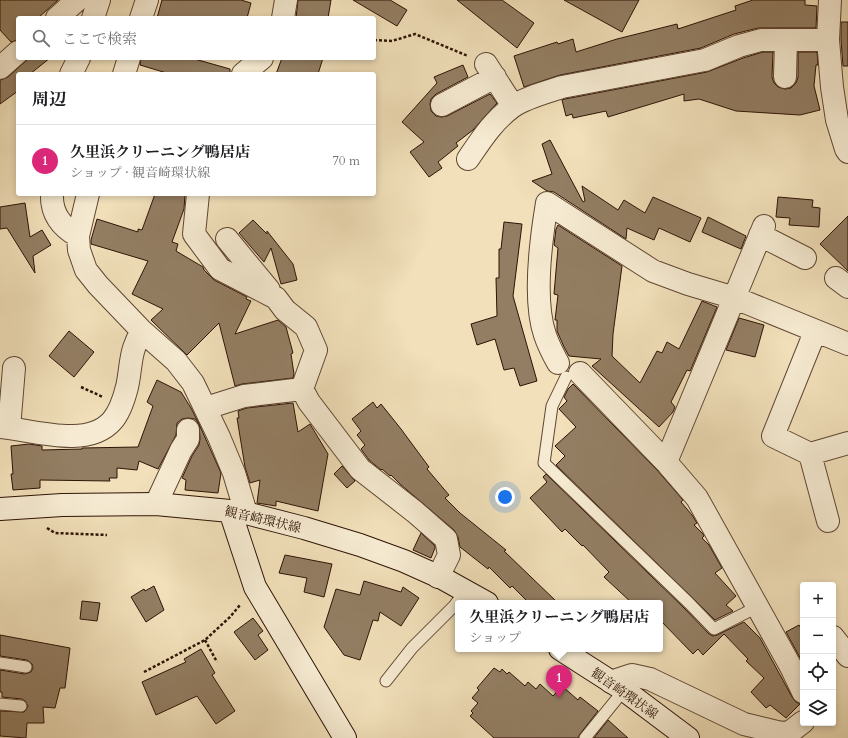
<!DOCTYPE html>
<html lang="ja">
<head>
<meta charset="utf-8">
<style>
  body { margin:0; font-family:Cardo,"Noto Serif JP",serif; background:#f6f6f6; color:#202124 }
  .controls { position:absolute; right:12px; bottom:12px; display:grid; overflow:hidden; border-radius:4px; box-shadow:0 2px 6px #0003 }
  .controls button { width:36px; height:36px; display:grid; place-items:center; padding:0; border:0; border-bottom:1px solid #e0e0e0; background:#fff; color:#202124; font:20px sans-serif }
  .you { position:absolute; left:505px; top:497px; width:14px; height:14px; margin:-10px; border:3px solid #fff; border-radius:50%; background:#1a73e8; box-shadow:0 0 0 6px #1a73e833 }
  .badge { display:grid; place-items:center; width:26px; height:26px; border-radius:50%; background:#db2777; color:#fff; font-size:13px; font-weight:700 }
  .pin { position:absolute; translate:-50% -33px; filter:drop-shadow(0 1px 2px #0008) }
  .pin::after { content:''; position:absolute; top:21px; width:14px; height:12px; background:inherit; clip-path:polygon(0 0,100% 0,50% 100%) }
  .popup { position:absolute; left:455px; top:600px; width:208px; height:52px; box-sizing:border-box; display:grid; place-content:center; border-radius:4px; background:#fff; filter:drop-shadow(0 1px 3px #0005); font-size:13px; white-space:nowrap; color:#757577 }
  .popup b { font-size:15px; color:#202124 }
  .popup::after { content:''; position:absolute; left:50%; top:100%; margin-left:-8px; border:8px solid transparent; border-top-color:#fff }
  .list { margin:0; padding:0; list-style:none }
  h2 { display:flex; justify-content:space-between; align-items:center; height:52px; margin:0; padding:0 16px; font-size:17px }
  h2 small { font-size:13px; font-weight:400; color:#757577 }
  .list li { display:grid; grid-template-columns:26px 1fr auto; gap:12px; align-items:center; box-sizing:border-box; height:72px; padding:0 16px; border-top:1px solid #e0e0e0 }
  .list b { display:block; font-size:15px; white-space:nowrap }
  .list p { margin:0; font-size:13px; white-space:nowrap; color:#757577 }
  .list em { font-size:13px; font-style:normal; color:#757577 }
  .icon { flex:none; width:22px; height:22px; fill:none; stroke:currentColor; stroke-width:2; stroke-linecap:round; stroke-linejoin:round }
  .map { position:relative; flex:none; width:848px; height:738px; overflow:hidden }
  .search { position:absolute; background:#fff; box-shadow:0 2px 6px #0003; left:16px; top:16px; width:360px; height:44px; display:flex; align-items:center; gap:10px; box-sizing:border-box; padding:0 14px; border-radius:4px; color:#757577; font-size:15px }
  .panel { position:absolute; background:#fff; box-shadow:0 2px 6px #0003; left:16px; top:72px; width:360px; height:124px; border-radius:4px }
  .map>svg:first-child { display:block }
  .building { fill:#937e63; stroke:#2e1305 }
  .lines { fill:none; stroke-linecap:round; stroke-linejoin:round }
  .lane-casing { stroke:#5f4632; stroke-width:13 }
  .street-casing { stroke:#5f4632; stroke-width:24 }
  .secondary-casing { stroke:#2e1305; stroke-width:24 }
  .path { stroke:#2e1305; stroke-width:2.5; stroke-dasharray:3 2; stroke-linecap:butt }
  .lane { stroke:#f6ebd2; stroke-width:11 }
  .street { stroke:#f6ebd2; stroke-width:22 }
  .secondary { stroke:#f6ebd2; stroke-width:22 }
  .labels { text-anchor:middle; stroke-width:4; stroke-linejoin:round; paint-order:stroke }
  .street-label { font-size:13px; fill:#2e1305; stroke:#f6ebd2 }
</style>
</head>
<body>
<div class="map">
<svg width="848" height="738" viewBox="0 0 848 738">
  <rect width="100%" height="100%" fill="#f1e0ba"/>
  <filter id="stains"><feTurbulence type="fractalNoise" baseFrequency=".005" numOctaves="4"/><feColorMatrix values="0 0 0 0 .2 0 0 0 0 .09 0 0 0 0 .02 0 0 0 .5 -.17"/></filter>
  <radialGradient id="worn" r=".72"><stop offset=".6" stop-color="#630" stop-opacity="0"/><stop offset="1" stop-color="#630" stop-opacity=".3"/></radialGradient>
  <!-- building -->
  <path class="building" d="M0,0H58L38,18H18V40L11,42L0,30Z
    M162,0H241L251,3L247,18H157Z
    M298,0H331L328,18H296Z
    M353,0H390L407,10L397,26Z
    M457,0H502L534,23L517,48Z
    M564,0H639L622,32Z
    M753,0H805V5L817,6L816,28H758L734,34L701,48L560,75L524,87L514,56L557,42L558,44L573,39L576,52L617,39L677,24L678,29L736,10L735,6Z
    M841,22H848V66H843L841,40Z
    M763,52H773L772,77L774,83L778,87L785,89L791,88L796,83L798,77V52H817L818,65H816L814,86L820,110L800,115L736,111L699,99L684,101V94L608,117L606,111L573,118L572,114L566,116L562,100L565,99L707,72L743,58Z
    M29,58H50L30,74H18V91L0,104V80L8,77Z
    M141,58H191L230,69V74H170L140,65Z
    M282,58H323L318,74H276Z
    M463,65L468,77L436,94L431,99L430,104L431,111L436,116L441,117L447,116L490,94L497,103L473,130L456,143L458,146L438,162L442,168L429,177L410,152L424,142L402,122L437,83L434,77Z
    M550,140L583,202L585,201L582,186L618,210L624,200L645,213L653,197L701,218L690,242L659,228L654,240L627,228L626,239L554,192L547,191L532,181L552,174L542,144Z
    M155,194H185L184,209L172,242L178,244L176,251L203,267L204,270L214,280L247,297L246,299L251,301L235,334L278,320L286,327L293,353L291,354L294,374L293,378L242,384L235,386L219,323L187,355L151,320L163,309L132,294L148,261L91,244V240L97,219L138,232V229L142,230Z
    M778,197L813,200L812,207L820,208L819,227L789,225L790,218L776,217Z
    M25,203L30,237L42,230L51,245L33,256L35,273L7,228L0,229V207Z
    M848,216V271L820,244Z
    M708,217L746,236L741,249L702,232Z
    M253,220L267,234V231L293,264L297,280L281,284L271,248L264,262L239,233Z
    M504,222L522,224L513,296L537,381L520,386L514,368L504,370L495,339L477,345L471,324L497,316L496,278H499V249H501Z
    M558,225L622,266L613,334L612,356L640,383L657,351L662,353L667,342L679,349L702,301L717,307L691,369L690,371L687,370L671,402L675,407L673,412L659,427L592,366L601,359L569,356L564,347L557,331V320H555L558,295L554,294L558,248L554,245L556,229Z
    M739,318L764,325L755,357L726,350Z
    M69,331L94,352L74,377L49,356Z
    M157,380L181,392L191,408L199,424L195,419L188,418L182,419L177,423L176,435L158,469L139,461L137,470L117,468V478H109L110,481L40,480V488L13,490L11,474H13L11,446L29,444L42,446V450L82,449V448L138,447L153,406L147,402Z
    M573,384L657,470L683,500L681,502L692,515L697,523L694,525L703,534L704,536L702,538L709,545L722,568L715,573L736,596L726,605L733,611L715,620L556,465L565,456L555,446L576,427L559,409L567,401L564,397L568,389Z
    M373,402L377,408L381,404L401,429L429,467L427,469L449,495L445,498L460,513L506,550L504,551L558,603H529L512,586L510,588L489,567L488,569L460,547L458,537L454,530L400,484L391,475L390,476L382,469L381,470L369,460L361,449L365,445L357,435L361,431L352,419Z
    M293,403L298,432L310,424L328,454L318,511L276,501V506L257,503L260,480L250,483L245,467L237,418H239L238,411L247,408Z
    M199,424L221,473L218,493L185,490L186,480L182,478L192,456L199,445L200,439Z
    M342,466L355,481L347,488L334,474Z
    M546,474L684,608L709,634L713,636L717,635L744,622L760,638L792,697L796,702L800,704L786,718L770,705L766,708L751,692L764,678L746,661L748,659L724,634L703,655L698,649L693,654L660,620V603H644L642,601L640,603H632L604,577L609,572L583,545L582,546L565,529L562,532L530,498L547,482L543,477Z
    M421,533L435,546V548L431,558L413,550Z
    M285,555L332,564L324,597L304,592L307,578L279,573Z
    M364,581L401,592L403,587L419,598L401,626L380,612L378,621L373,620L360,660L344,655L324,627L336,589L360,595Z
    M154,586L164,610L146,622L131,597L144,589L145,591Z
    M82,601L100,603L97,621L80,619Z
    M253,618L263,631L258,635L268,650L255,660L234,632Z
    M799,625L803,631V663L786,632Z
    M0,635L70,648L65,688H60L55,708L43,707L44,723H27L26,738L0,736V711L24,712L26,710L28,706L25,701L22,699L2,697V692H0V670L25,674L31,672L33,668L32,664L27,660L0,656Z
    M201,649L215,673L212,675L235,711L216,724L197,696L156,715L142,682L186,662L184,659Z
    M494,668L500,672L502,669L507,674L509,672L525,686L528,682L536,689L540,684L553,696L562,686L578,700L580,697L598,711L580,734L578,738H494L470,716L473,713L471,711L478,703L472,698L479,690L477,688Z
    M608,720L628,738H594Z"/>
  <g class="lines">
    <!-- lane casing -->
    <g class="lane-casing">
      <path id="lane" d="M566,377L552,406L544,463L689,603L714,629L757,607
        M0,663L26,667
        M386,681L412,648L454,606L465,592
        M0,704L21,706
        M585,738L624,690"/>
    </g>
    <!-- street casing -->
    <g class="street-casing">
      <path id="street" d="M830,0L828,40L832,87L837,120L846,149L848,152
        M57,18L77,0
        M93,18L99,0
        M141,18L147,0
        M283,18L286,0
        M486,64L513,106
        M0,68L18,52
        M71,74L79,58
        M124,74L129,58
        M243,74L262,58
        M785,77L786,40
        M442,105L495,77
        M468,159C481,140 493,121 512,107C524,98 547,92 562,87L705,60L739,46L761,40H828
        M52,194C51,213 61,227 78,236
        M88,194L78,236L79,250L86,270L98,285L142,331L176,361L193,383L219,437L234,473L246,513
        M198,194L194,234L220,269L276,298L285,310L306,327L316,350L302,389
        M760,235L805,258
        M227,239L269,290
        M836,278L848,287
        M815,332L773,436L810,454L848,443
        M558,363C553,354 548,344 545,335C533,300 541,239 547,203L653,271L688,284L735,298L848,344
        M580,373L666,462L697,498L791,667L803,692
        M206,408L244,396L302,389L309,402L360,469L415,512L446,539L449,555L438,577
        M0,427C33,430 87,449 112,421C120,412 124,399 127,387C130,375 130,360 134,348C136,342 139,336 142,331
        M9,428L14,368
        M810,454L828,521
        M666,462L764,226
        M156,504L181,450L188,439V430
        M833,637L848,656
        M611,682L632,675L650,679L744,724L781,733L790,732L803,722"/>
    </g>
    <!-- secondary casing -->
    <g class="secondary-casing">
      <path id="secondary" d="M0,509L62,505L156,504L230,511L246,513L304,528L360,545L404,561L442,578L487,603
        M230,511L255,587L345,738
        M560,649L624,690L688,738"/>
    </g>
    <!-- path -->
    <path class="path" d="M374,40L392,41L415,34L468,56
      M81,387L103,397
      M47,528L55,533L107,535
      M205,640L217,662
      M144,672L205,640L230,617L240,605"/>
    <!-- lane -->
    <use href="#lane" class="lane"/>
    <!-- street -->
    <use href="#street" class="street"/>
    <!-- secondary -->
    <use href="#secondary" class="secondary"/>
  </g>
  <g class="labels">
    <!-- street labels -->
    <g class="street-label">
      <text transform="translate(263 519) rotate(13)" y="5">観音崎環状線</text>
      <text transform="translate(625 693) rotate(35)" y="5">観音崎環状線</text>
    </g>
  </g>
  <rect width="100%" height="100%" filter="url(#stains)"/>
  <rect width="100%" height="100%" fill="url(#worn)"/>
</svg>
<div class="controls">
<button>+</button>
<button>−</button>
<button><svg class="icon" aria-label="locate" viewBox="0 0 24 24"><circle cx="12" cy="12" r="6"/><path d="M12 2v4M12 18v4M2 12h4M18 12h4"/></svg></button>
<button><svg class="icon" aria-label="layers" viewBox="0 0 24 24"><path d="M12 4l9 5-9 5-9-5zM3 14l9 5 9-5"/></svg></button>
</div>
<div class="you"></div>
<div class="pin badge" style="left:559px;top:698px">1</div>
<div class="popup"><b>久里浜クリーニング鴨居店</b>ショップ</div>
<div class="search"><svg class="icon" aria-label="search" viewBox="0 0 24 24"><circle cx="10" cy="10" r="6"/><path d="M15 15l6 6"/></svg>ここで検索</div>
<section class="panel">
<h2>周辺<small></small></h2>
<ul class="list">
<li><span class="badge">1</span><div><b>久里浜クリーニング鴨居店</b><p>ショップ · 観音崎環状線</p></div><em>70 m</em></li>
</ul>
</section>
</div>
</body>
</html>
